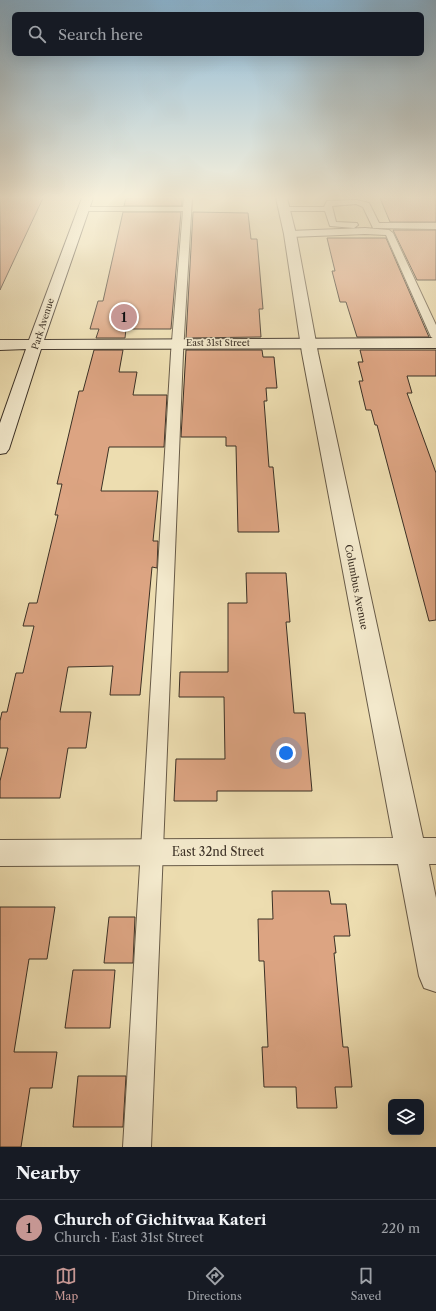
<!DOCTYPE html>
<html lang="en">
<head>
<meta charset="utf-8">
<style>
  body { margin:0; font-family:"Libre Caslon Text",serif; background:#242831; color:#f1f3f6 }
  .controls { position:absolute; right:12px; bottom:12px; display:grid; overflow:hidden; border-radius:6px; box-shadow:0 4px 16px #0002 }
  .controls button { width:36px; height:36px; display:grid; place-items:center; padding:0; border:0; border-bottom:1px solid #363941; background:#171b24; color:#f1f3f6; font:20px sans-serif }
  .you { position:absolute; left:286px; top:753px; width:14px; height:14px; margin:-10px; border:3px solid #fff; border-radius:50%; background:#1a73e8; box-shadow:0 0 0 6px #1a73e833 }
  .badge { display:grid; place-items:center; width:26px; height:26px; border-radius:50%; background:#c59692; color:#111; font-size:13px; font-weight:700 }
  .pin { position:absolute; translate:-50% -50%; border:2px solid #fff; box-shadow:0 1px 4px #0006 }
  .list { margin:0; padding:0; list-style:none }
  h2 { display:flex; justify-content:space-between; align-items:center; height:52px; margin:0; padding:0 16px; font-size:17px }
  h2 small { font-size:13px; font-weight:400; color:#9ea1a6 }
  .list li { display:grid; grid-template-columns:26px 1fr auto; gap:12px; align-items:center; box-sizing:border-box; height:56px; padding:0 16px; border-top:1px solid #363941 }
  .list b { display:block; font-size:15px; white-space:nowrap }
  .list p { margin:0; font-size:13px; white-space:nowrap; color:#9ea1a6 }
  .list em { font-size:13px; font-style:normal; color:#9ea1a6 }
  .icon { flex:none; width:22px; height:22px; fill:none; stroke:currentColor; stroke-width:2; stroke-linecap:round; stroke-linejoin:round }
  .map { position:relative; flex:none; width:436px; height:1147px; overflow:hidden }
  .search { position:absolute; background:#171b24; box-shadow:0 4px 16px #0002; left:12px; right:12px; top:12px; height:44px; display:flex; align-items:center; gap:10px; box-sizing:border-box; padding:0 14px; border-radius:6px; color:#9ea1a6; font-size:15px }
  .sheet { height:108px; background:#171b24 }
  nav { display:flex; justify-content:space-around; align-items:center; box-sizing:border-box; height:56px; border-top:1px solid #363941; background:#171b24; font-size:11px; color:#9ea1a6 }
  nav a { display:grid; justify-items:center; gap:2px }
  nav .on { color:#c59692 }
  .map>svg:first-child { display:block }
  .building { fill:#dca482; stroke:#3b3025 }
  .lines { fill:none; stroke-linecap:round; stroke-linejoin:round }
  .lane-casing { stroke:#685b48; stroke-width:2 }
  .street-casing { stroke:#685b48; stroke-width:2 }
  .secondary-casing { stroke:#3b3025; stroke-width:2 }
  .lane { fill:#f3e9cc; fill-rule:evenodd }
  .street { fill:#f3e9cc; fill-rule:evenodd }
  .secondary { fill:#f3e9cc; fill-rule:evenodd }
  .labels { text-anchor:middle; stroke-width:3; stroke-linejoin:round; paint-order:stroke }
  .far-street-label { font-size:9px; fill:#3b3025; stroke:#f3e9cc }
  .street-label { font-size:10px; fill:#3b3025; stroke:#f3e9cc }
  .near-street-label { font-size:12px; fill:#3b3025; stroke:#f3e9cc }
</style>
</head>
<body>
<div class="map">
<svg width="436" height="1147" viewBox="0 0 436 1147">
  <rect width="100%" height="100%" fill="#edddb0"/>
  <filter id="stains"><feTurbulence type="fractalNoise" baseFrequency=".005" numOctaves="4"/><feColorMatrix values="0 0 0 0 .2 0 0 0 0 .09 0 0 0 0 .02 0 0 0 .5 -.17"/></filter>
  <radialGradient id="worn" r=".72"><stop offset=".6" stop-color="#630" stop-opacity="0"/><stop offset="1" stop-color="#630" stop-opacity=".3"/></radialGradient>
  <!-- building -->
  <path class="building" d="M0,198H43L0,290Z
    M126,198H182V206H124Z
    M380,198H436V222H390Z
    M123,212H181L171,329H126L125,338H96L99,329H90L98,301H103Z
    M193,212L248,213L251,239H257L263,309H259L261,337L186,338Z
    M393,230H436V280H417Z
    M327,238H386L429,337H357L346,302H340L332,271H335Z
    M94,350H123L119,372H137L133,395H167L164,447H109L101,491H158L153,541H158L157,568L152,567L140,695H110L113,666L68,667L60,712H91L86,748H68L60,798H0V781L8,748H0V721L2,712H7L16,673H23L34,626H23L29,603H37L58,515H55L62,484H57L79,391H83Z
    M186,350H262L263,357H274L277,388H266L267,401H264L269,467H273L279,532H238L236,446H226V437H181Z
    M360,350H436V376H407L412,393H407L436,473V620L429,621L377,425H375L371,410H366L359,381H363L358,362H363Z
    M246,573H286L290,622H286L294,713H305L312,791H217V801H174L176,759H225L224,697H179L180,672H228V603H247Z
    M272,891H329L331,904H346L350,936H334L336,953H334L343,1047H348L352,1087H335L337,1108H297L296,1087H264L262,1047H268L264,961H259L258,919H273Z
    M0,907H55L47,959H29L14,1052H57L52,1088H30L21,1147H0Z
    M109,917H135L133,963H104Z
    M73,970H115L110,1028H65Z
    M78,1076H126L123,1127H73Z"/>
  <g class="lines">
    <!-- lane casing -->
    <g class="lane-casing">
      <path id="lane" d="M184,198H192L183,353L151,1147H123L171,353L183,211H84L80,209L84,207H183Z
        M357,200L369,203L379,223H436V229L373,228L363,207L356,204L332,206L336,222L357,223L358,225L354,228L330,226L325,211H284L280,209L284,207H324L327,201H330Z
        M365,228L389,230L393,233L436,325V340L431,337L386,235L365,234L290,237L286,234L290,231Z"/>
    </g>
    <!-- street casing -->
    <g class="street-casing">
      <path id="street" d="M276,198H287L296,234L318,353L423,838H436V864H429L436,898V992L424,988L419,976L398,864L0,866V840L393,838L302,353L284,234Z"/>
    </g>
    <!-- secondary casing -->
    <g class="secondary-casing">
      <path id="secondary" d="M82,198H93L44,340L436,338V348L41,349L9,449L6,453L0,454V423L26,349L0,350V340H29Z"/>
    </g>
    <!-- lane -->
    <use href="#lane" class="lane"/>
    <!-- street -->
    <use href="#street" class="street"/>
    <!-- secondary -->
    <use href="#secondary" class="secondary"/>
  </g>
  <!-- sky -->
  <linearGradient id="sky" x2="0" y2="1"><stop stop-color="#8ab6d4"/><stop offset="0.55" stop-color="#f7f0db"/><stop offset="1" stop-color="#f7f0db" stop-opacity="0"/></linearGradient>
  <rect width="436" height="359" fill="url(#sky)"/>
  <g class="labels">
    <!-- far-street labels -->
    <g class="far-street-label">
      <text transform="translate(43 324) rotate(-72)" y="3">Park Avenue</text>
      <text x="218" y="346">East 31st Street</text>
    </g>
    <!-- street labels -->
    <g class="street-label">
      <text transform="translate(357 587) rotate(79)" y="4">Columbus Avenue</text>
    </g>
    <!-- near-street labels -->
    <g class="near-street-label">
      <text x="218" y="856">East 32nd Street</text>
    </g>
  </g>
  <rect width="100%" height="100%" filter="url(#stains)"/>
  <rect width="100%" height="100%" fill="url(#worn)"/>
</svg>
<div class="controls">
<button><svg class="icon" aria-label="layers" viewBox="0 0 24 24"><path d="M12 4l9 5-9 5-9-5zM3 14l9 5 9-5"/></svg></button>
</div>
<div class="you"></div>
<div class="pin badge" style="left:124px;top:317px">1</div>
<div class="search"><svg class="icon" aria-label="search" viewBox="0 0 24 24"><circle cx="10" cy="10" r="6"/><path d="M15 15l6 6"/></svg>Search here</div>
</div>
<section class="sheet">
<h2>Nearby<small></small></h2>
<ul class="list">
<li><span class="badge">1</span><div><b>Church of Gichitwaa Kateri</b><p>Church · East 31st Street</p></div><em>220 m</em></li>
</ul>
</section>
<nav>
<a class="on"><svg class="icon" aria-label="map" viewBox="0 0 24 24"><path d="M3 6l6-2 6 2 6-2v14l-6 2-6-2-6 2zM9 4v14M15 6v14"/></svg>Map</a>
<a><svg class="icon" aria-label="directions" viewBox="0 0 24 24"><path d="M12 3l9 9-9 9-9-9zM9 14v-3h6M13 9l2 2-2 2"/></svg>Directions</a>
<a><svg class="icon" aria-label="saved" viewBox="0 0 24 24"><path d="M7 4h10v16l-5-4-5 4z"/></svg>Saved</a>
</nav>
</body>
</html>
